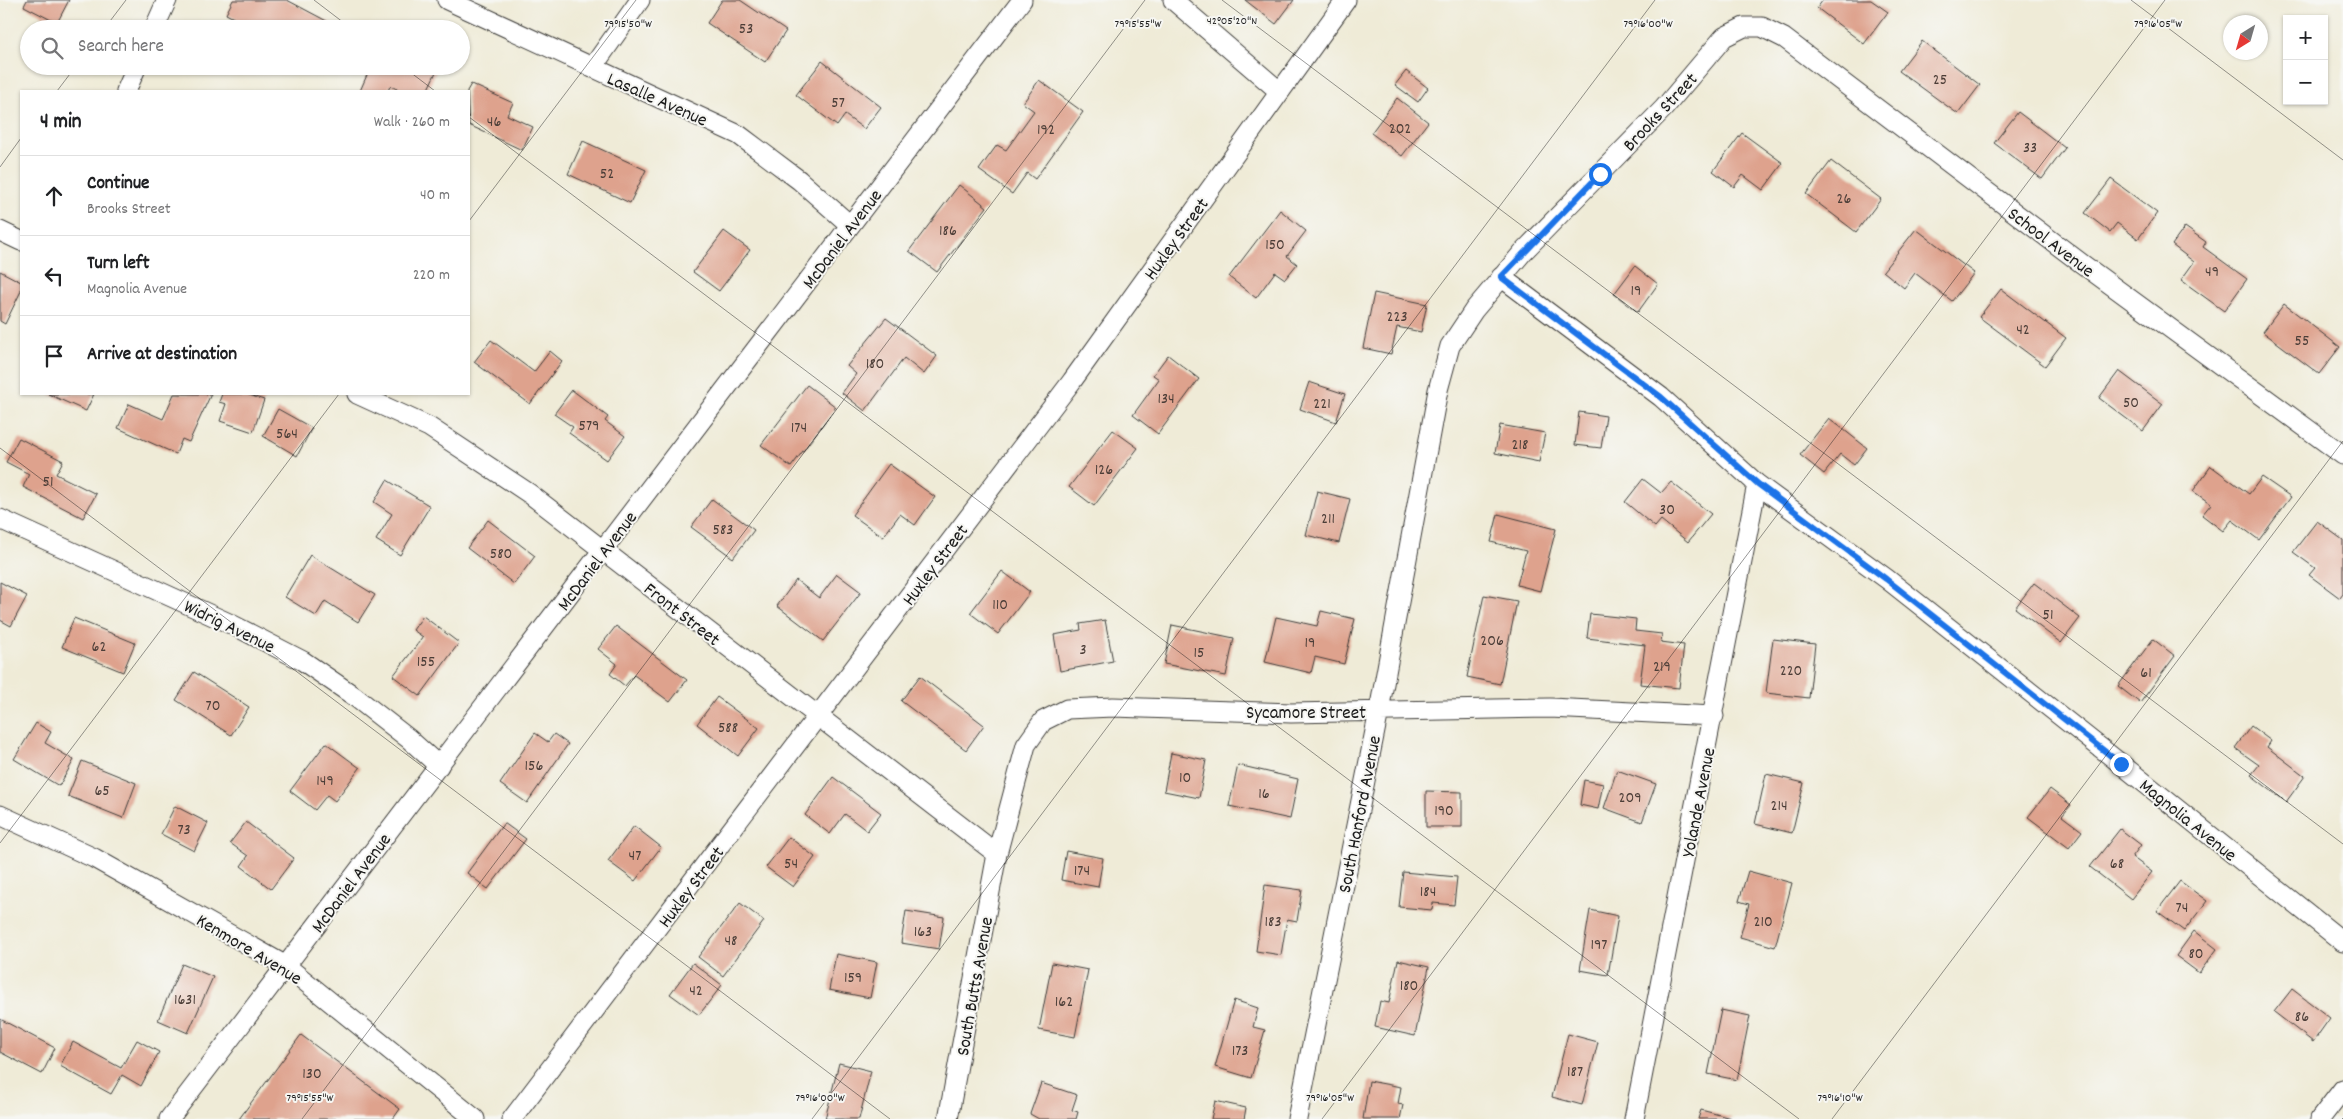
<!DOCTYPE html>
<html lang="en">
<head>
<meta charset="utf-8">
<style>
  body { margin:0; font-family:Dekko,sans-serif; background:#f2f2f2; color:#202124 }
  .controls { position:absolute; right:15px; top:15px; display:grid; overflow:hidden; border-radius:0px; box-shadow:0 1px 4px #0004 }
  .controls button { width:45px; height:45px; display:grid; place-items:center; padding:0; border:0; border-bottom:1px solid #e0e0e0; background:#fff; color:#202124; font:25px sans-serif }
  .compass { position:absolute; left:2223px; top:15px; width:45px; height:45px; border-radius:50%; background:#fff; box-shadow:0 1px 4px #0004; rotate:217deg }
  .stop { position:absolute; width:15px; height:15px; margin:-11px; border:4px solid #1a73e8; border-radius:50%; background:#fff }
  .stop.end { background:#1a73e8; border-color:#fff; box-shadow:0 1px 5px #0008 }
  .list { margin:0; padding:0; list-style:none }
  h2 { display:flex; justify-content:space-between; align-items:center; height:65px; margin:0; padding:0 20px; font-size:21px }
  h2 small { font-size:16px; font-weight:400; color:#757577 }
  .list li { display:grid; grid-template-columns:32px 1fr auto; gap:15px; align-items:center; box-sizing:border-box; height:80px; padding:0 20px; border-top:1px solid #e0e0e0 }
  .list b { display:block; font-size:19px; white-space:nowrap }
  .list p { margin:0; font-size:16px; white-space:nowrap; color:#757577 }
  .list em { font-size:16px; font-style:normal; color:#757577 }
  .icon { flex:none; width:28px; height:28px; fill:none; stroke:currentColor; stroke-width:2; stroke-linecap:round; stroke-linejoin:round }
  .map { position:relative; flex:none; width:2343px; height:1119px; overflow:hidden }
  .search { position:absolute; background:#fff; box-shadow:0 1px 4px #0004; left:20px; top:20px; width:450px; height:55px; display:flex; align-items:center; gap:12px; box-sizing:border-box; padding:0 18px; border-radius:28px; color:#757577; font-size:19px }
  .panel { position:absolute; background:#fff; box-shadow:0 1px 4px #0004; left:20px; top:90px; width:450px; height:305px; border-radius:0px }
  .map>svg:first-child { display:block }
  .building { fill:#dea28d }
  .lines { fill:none; stroke-linecap:round; stroke-linejoin:round }
  .street-casing { stroke:#3c3b38; stroke-width:21 }
  .street { stroke:#fff; stroke-width:19 }
  .route { stroke:#1a73e8; stroke-width:6 }
  .ticks { fill:none; stroke:#1c1c1c; stroke-width:1; stroke-opacity:0.45 }
  .labels { text-anchor:middle; stroke-width:4; stroke-linejoin:round; paint-order:stroke }
  .number-label { font-size:16px; fill:#4c3e38 }
  .street-label { font-size:19px; fill:#1c1c1c; stroke:#f6f6f2 }
  .ticks-label { font-size:12px; text-anchor:middle; fill:#1c1c1c; stroke:#f6f6f2; stroke-width:4; stroke-linejoin:round; paint-order:stroke }
</style>
</head>
<body>
<div class="map">
<svg width="2343" height="1119" viewBox="0 0 2343 1119">
  <rect width="100%" height="100%" fill="#f6f6f2"/>
  <filter id="ink" filterUnits="userSpaceOnUse"><feTurbulence type="fractalNoise" baseFrequency=".02" numOctaves="2"/><feDisplacementMap in="SourceGraphic" scale="10" xChannelSelector="R" yChannelSelector="G"/><feConvolveMatrix kernelMatrix="1 2 1 2 8 2 1 2 1" color-interpolation-filters="sRGB"/></filter>
  <filter id="wash" filterUnits="userSpaceOnUse"><feTurbulence type="fractalNoise" baseFrequency=".0096" numOctaves="4" result="noise"/><feDisplacementMap in="SourceGraphic" scale="20" xChannelSelector="R" yChannelSelector="G"/><feGaussianBlur stdDeviation="1.12" result="paint"/><feColorMatrix in="noise" values="0 0 0 0 0 0 0 0 0 0 0 0 0 0 0 0 0 1.4 0 .05"/><feComposite in="paint" operator="in"/></filter>
  <g filter="url(#wash)">
    <rect width="100%" height="100%" fill="#efebd7"/>
    <g id="blocks">
      <!-- building -->
      <path class="building" d="M27,0H69L57,23L24,6Z
        M233,0H287L336,26L334,29H255L226,14Z
        M722,0H740L786,31L765,62L707,23Z
        M1245,0H1294L1276,24Z
        M1823,0H1871L1888,12L1864,44L1817,8Z
        M1922,41L1980,85L1958,114L1899,71Z
        M822,61L881,107L864,129L845,115L837,126L796,95Z
        M349,66H424L436,72L427,91H402L390,86L388,91H360L367,75Z
        M1406,71L1428,88L1418,102L1395,85Z
        M1039,80L1083,112L1035,179L1027,173L1012,194L979,170L997,145L1006,150L1034,111L1023,103Z
        M471,84L513,103L507,115L533,127L522,150L469,125L467,91Z
        M1397,98L1428,122L1402,156L1371,133Z
        M2018,112L2065,148L2042,179L1994,143Z
        M1742,133L1783,163L1763,190L1743,175L1734,187L1713,171Z
        M583,141L646,170L630,203L568,174Z
        M1831,161L1881,199L1856,232L1806,194Z
        M2111,179L2157,213L2138,239L2117,223L2110,232L2085,213Z
        M959,185L987,207L937,272L909,251Z
        M1280,210L1306,231L1287,256L1297,264L1285,279L1275,272L1256,298L1229,277Z
        M2185,227L2206,242L2203,247L2247,279L2224,311L2181,280L2194,262L2172,245Z
        M1916,229L1974,273L1952,301L1915,273L1904,288L1883,271Z
        M724,231L750,250L719,291L693,272Z
        M1635,266L1658,284L1638,312L1614,294Z
        M0,271L21,282V291L5,324L0,321Z
        M2001,289L2066,338L2045,366L1979,317Z
        M1374,293L1427,304L1421,332L1397,327L1391,354L1363,348Z
        M2284,304L2340,347L2319,374L2263,332Z
        M886,318L937,356L924,374L904,358L865,411L842,393L856,374L847,366Z
        M491,340L534,372L550,351L562,361L530,404L474,362Z
        M1168,355L1199,379L1158,434L1133,415L1159,379L1153,375Z
        M2119,371L2163,404L2143,431L2099,398Z
        M1309,382L1345,394L1336,422L1300,409Z
        M807,385L836,407L791,467L761,445Z
        M572,390L608,417L605,421L625,436L607,460L569,433L573,427L554,414Z
        M48,394H94L86,411Z
        M174,394H211L189,442L182,439L176,454L118,428L129,404L163,419Z
        M222,394H246L264,400L253,432L220,421L226,404L219,402Z
        M278,409L312,428L297,456L263,436Z
        M1579,412L1606,416L1601,448L1575,445Z
        M1829,418L1867,448L1854,465L1840,454L1824,474L1800,455Z
        M1500,425L1545,433L1539,462L1495,453Z
        M1113,430L1138,448L1094,506L1069,487Z
        M19,438L63,461L56,474L96,494L83,518L23,487L29,474L6,462Z
        M889,464L935,497L915,525L900,514L883,537L852,515Z
        M2211,466L2249,494L2262,477L2291,497L2259,540L2232,520L2223,531L2202,515L2211,504L2193,491Z
        M1643,479L1661,493L1671,482L1711,514L1688,542L1661,520L1655,527L1625,502Z
        M387,480L430,506L400,555L376,540L392,514L374,502Z
        M1317,491L1350,499L1339,543L1306,535Z
        M712,499L754,530L733,558L691,527Z
        M1498,514L1556,529L1540,591L1517,585L1526,551L1491,542Z
        M488,520L535,556L514,584L467,548Z
        M2317,521L2343,540V594L2340,598L2309,575L2315,568L2293,552Z
        M310,555L375,595L358,622L325,601L316,616L285,597Z
        M1002,571L1030,592L998,634L970,613Z
        M837,574L861,592L823,641L777,606L796,580L819,598Z
        M0,582L27,596L11,626L0,620Z
        M2034,583L2080,618L2061,643L2015,608Z
        M1484,595L1517,601L1500,684L1467,677Z
        M1321,611L1355,619L1344,664L1315,657L1311,673L1265,662L1276,617L1317,626Z
        M1590,614L1636,619L1635,631L1662,634L1661,642L1684,645L1679,688L1640,684L1645,645L1587,638Z
        M423,616L459,643L420,696L393,676L423,637L413,630Z
        M74,618L135,643L123,672L62,647Z
        M1105,620L1113,661L1060,671L1054,635L1081,630L1080,624Z
        M1172,625L1234,638L1226,676L1164,664Z
        M616,626L687,680L670,702L634,675L625,686L610,674L617,664L598,649Z
        M1773,639L1815,644L1809,698L1766,693Z
        M2153,639L2175,656L2140,703L2118,686Z
        M194,672L249,707L231,735L176,700Z
        M920,676L984,725L966,750L901,701Z
        M717,697L759,728L738,756L697,724Z
        M36,723L51,732L45,743L74,760L59,786L14,759Z
        M2251,726L2271,741L2267,747L2305,776L2286,802L2251,775L2259,765L2235,748Z
        M535,733L548,742L554,734L568,744L527,803L500,784Z
        M326,743L360,768L335,801L327,795L315,810L290,791Z
        M1171,753L1206,760L1199,798L1164,791Z
        M82,761L136,783L123,818L68,796Z
        M1238,765L1298,779L1290,819L1229,806Z
        M1617,770L1656,784L1642,822L1604,808Z
        M1766,774L1804,783L1792,833L1755,824Z
        M833,777L881,813L867,831L845,814L830,834L805,815Z
        M1584,780L1603,784L1598,809L1580,805Z
        M2050,789L2071,805L2062,816L2082,831L2069,848L2028,817Z
        M1426,791L1462,792V827H1426Z
        M175,806L208,823L194,851L161,834Z
        M246,822L294,858L271,889L241,866L248,856L230,843Z
        M504,823L526,839L488,889L467,873Z
        M634,826L661,847L635,881L608,861Z
        M2120,829L2141,845L2132,857L2152,872L2131,899L2090,867Z
        M789,837L815,857L793,887L766,867Z
        M1066,851L1103,858L1098,887L1061,880Z
        M1748,871L1792,883L1775,947L1740,937L1749,904L1739,901Z
        M1403,872L1457,877L1454,905L1433,903L1432,910L1399,907Z
        M2180,881L2207,901L2184,931L2157,911Z
        M1265,885L1302,890L1297,921L1287,919L1281,955L1256,951Z
        M740,903L764,921L723,976L698,957Z
        M1590,910L1618,916L1608,975L1580,970Z
        M906,911L944,917L939,949L901,943Z
        M2194,931L2217,949L2199,973L2176,956Z
        M836,954L877,962L870,998L829,990Z
        M1398,960L1429,967L1415,1036L1375,1027L1380,1001L1389,1003Z
        M693,963L722,985L699,1015L670,994Z
        M1052,963L1088,970L1075,1037L1039,1030Z
        M182,964L213,977L188,1033L158,1020Z
        M2292,989L2330,1018L2313,1042L2274,1012Z
        M1234,1000L1258,1008L1253,1027L1265,1030L1251,1078L1215,1067Z
        M1721,1010L1750,1016L1737,1080L1708,1074Z
        M0,1019L55,1048L42,1074L0,1052Z
        M1568,1034L1598,1042L1582,1105L1552,1097Z
        M301,1035L400,1109L393,1119H239Z
        M137,1040L159,1052L141,1086L122,1075L111,1094L60,1066L73,1042L121,1068Z
        M839,1063L871,1071L859,1119H825Z
        M1369,1081L1401,1087L1398,1104L1403,1105L1400,1119H1363Z
        M1041,1083L1077,1095L1072,1110L1078,1112L1076,1119H1039L1030,1114Z
        M1215,1101L1246,1108L1244,1119H1211Z
        M1701,1110L1731,1118V1119H1698Z"/>
    </g>
  </g>
  <g filter="url(#ink)">
    <use href="#blocks" fill-opacity="0" stroke="#3c3b38" stroke-width="1"/>
    <g class="lines">
      <!-- street casing -->
      <g class="street-casing">
        <path id="street" d="M447,0L739,135L799,180L850,225
          M1173,0L1279,91
          M154,29L167,0
          M592,68L640,0
          M126,91L137,66
          M0,231L21,241
          M1501,277L1661,397L1757,484L1887,579L2121,764L2343,942
          M357,394L429,427L530,494L997,854
          M0,519L233,625L303,661L354,696L409,739L439,766
          M0,815L94,858L286,966L475,1119
          M169,1119L1022,0
          M512,1119L1072,381L1346,0
          M948,1119L997,854L1026,745L1043,721L1067,709L1113,707L1291,713L1550,708L1714,716
          M1297,1119L1379,711L1438,390L1450,346L1474,310L1523,252L1664,108L1724,37L1744,27H1762L1784,38L2081,263L2343,455
          M1634,1119L1757,484
          M2320,1119L2343,1089"/>
      </g>
      <!-- street -->
      <use href="#street" class="street"/>
    </g>
  </g>
  <g class="lines" filter="url(#ink)">
    <!-- route -->
    <path class="route" d="M1600,174L1501,277L1661,397L1758,484L1886,579L2121,764"/>
  </g>
  <!-- ticks -->
  <path class="ticks" d="M314,0L352,29M1222,0L2343,844M2131,0L2343,160M104,29L126,0M402,66L435,91M57,91L76,66M469,117L1799,1119M0,167L21,138M469,221L636,0M0,448L890,1119M0,843L339,394M302,1119L1145,0M812,1119L1655,0M1322,1119L2165,0M1832,1119L2343,441M2342,1119L2343,1118"/>
  <g class="labels">
    <!-- number labels -->
    <g class="number-label">
      <text x="746" y="33">53</text>
      <text x="1940" y="84">25</text>
      <text x="838" y="107">57</text>
      <text x="494" y="126">46</text>
      <text x="1400" y="133">202</text>
      <text x="1046" y="134">192</text>
      <text x="2030" y="152">33</text>
      <text x="607" y="178">52</text>
      <text x="1844" y="203">26</text>
      <text x="948" y="235">186</text>
      <text x="1275" y="249">150</text>
      <text x="2212" y="276">49</text>
      <text x="1636" y="295">19</text>
      <text x="1397" y="321">223</text>
      <text x="2023" y="334">42</text>
      <text x="2302" y="345">55</text>
      <text x="875" y="368">180</text>
      <text x="1166" y="403">134</text>
      <text x="2131" y="407">50</text>
      <text x="1322" y="408">221</text>
      <text x="589" y="430">579</text>
      <text x="799" y="432">174</text>
      <text x="287" y="438">564</text>
      <text x="1520" y="449">218</text>
      <text x="1104" y="474">126</text>
      <text x="48" y="486">51</text>
      <text x="1667" y="514">30</text>
      <text x="1328" y="523">211</text>
      <text x="723" y="534">583</text>
      <text x="501" y="558">580</text>
      <text x="1000" y="609">110</text>
      <text x="2048" y="619">51</text>
      <text x="1492" y="645">206</text>
      <text x="1310" y="647">19</text>
      <text x="99" y="651">62</text>
      <text x="1083" y="654">3</text>
      <text x="1199" y="657">15</text>
      <text x="426" y="666">155</text>
      <text x="1662" y="671">219</text>
      <text x="1791" y="675">220</text>
      <text x="2146" y="677">61</text>
      <text x="213" y="710">70</text>
      <text x="728" y="732">588</text>
      <text x="534" y="770">156</text>
      <text x="1185" y="782">10</text>
      <text x="325" y="785">149</text>
      <text x="102" y="795">65</text>
      <text x="1264" y="798">16</text>
      <text x="1630" y="802">209</text>
      <text x="1779" y="810">214</text>
      <text x="1444" y="815">190</text>
      <text x="184" y="834">73</text>
      <text x="635" y="860">47</text>
      <text x="791" y="868">54</text>
      <text x="2117" y="868">68</text>
      <text x="1082" y="875">174</text>
      <text x="1428" y="896">184</text>
      <text x="2182" y="912">74</text>
      <text x="1273" y="926">183</text>
      <text x="1763" y="926">210</text>
      <text x="923" y="936">163</text>
      <text x="731" y="945">48</text>
      <text x="1599" y="949">197</text>
      <text x="2196" y="958">80</text>
      <text x="853" y="982">159</text>
      <text x="1409" y="990">180</text>
      <text x="696" y="995">42</text>
      <text x="185" y="1004">1631</text>
      <text x="1064" y="1006">162</text>
      <text x="2302" y="1021">86</text>
      <text x="1240" y="1055">173</text>
      <text x="1575" y="1076">187</text>
      <text x="312" y="1078">130</text>
    </g>
    <!-- street labels -->
    <g class="street-label">
      <text transform="translate(658 98) rotate(24)" y="7">Lasalle Avenue</text>
      <text transform="translate(1659 111) rotate(-47)" y="7">Brooks Street</text>
      <text transform="translate(841 238) rotate(-53)" y="7">McDaniel Avenue</text>
      <text transform="translate(1175 238) rotate(-54)" y="7">Huxley Street</text>
      <text transform="translate(2052 241) rotate(37)" y="7">School Avenue</text>
      <text transform="translate(596 560) rotate(-53)" y="7">McDaniel Avenue</text>
      <text transform="translate(934 564) rotate(-53)" y="7">Huxley Street</text>
      <text transform="translate(683 613) rotate(38)" y="7">Front Street</text>
      <text transform="translate(230 625) rotate(26)" y="7">Widrig Avenue</text>
      <text x="1306" y="718">Sycamore Street</text>
      <text transform="translate(1697 802) rotate(-79)" y="7">Yolande Avenue</text>
      <text transform="translate(1358 814) rotate(-79)" y="7">South Hanford Avenue</text>
      <text transform="translate(2189 819) rotate(39)" y="7">Magnolia Avenue</text>
      <text transform="translate(350 882) rotate(-53)" y="7">McDaniel Avenue</text>
      <text transform="translate(690 886) rotate(-53)" y="7">Huxley Street</text>
      <text transform="translate(250 948) rotate(31)" y="7">Kenmore Avenue</text>
      <text transform="translate(973 986) rotate(-80)" y="7">South Butts Avenue</text>
    </g>
  </g>
  <g class="ticks-label">
    <text x="1232" y="24">42°05'20"N</text>
    <text x="628" y="27">79°15'50"W</text>
    <text x="1138" y="27">79°15'55"W</text>
    <text x="1648" y="27">79°16'00"W</text>
    <text x="2158" y="27">79°16'05"W</text>
    <text x="310" y="1101">79°15'55"W</text>
    <text x="820" y="1101">79°16'00"W</text>
    <text x="1330" y="1101">79°16'05"W</text>
    <text x="1840" y="1101">79°16'10"W</text>
  </g>
</svg>
<div class="controls">
<button>+</button>
<button>−</button>
</div>
<svg class="compass" viewBox="-18 -18 36 36"><path d="M0-13l5 13h-10z" fill="#e53935"/><path d="M0 13l5-13h-10z" fill="#757577"/></svg>
<div class="stop" style="left:1600px;top:174px"></div>
<div class="stop end" style="left:2121px;top:764px"></div>
<div class="search"><svg class="icon" aria-label="search" viewBox="0 0 24 24"><circle cx="10" cy="10" r="6"/><path d="M15 15l6 6"/></svg>Search here</div>
<section class="panel">
<h2>4 min<small>Walk · 260 m</small></h2>
<ul class="list">
<li><svg class="icon" aria-label="ahead" viewBox="0 0 24 24"><path d="M12 20V5M6 11l6-6 6 6"/></svg><div><b>Continue</b><p>Brooks Street</p></div><em>40 m</em></li>
<li><svg class="icon" aria-label="left" viewBox="0 0 24 24"><path d="M17 20v-9H6M10 6l-5 5 5 5"/></svg><div><b>Turn left</b><p>Magnolia Avenue</p></div><em>220 m</em></li>
<li><svg class="icon" aria-label="arrive" viewBox="0 0 24 24"><path d="M6 21V4h12l-3 4 3 4H6"/></svg><div><b>Arrive at destination</b></div></li>
</ul>
</section>
</div>
</body>
</html>
